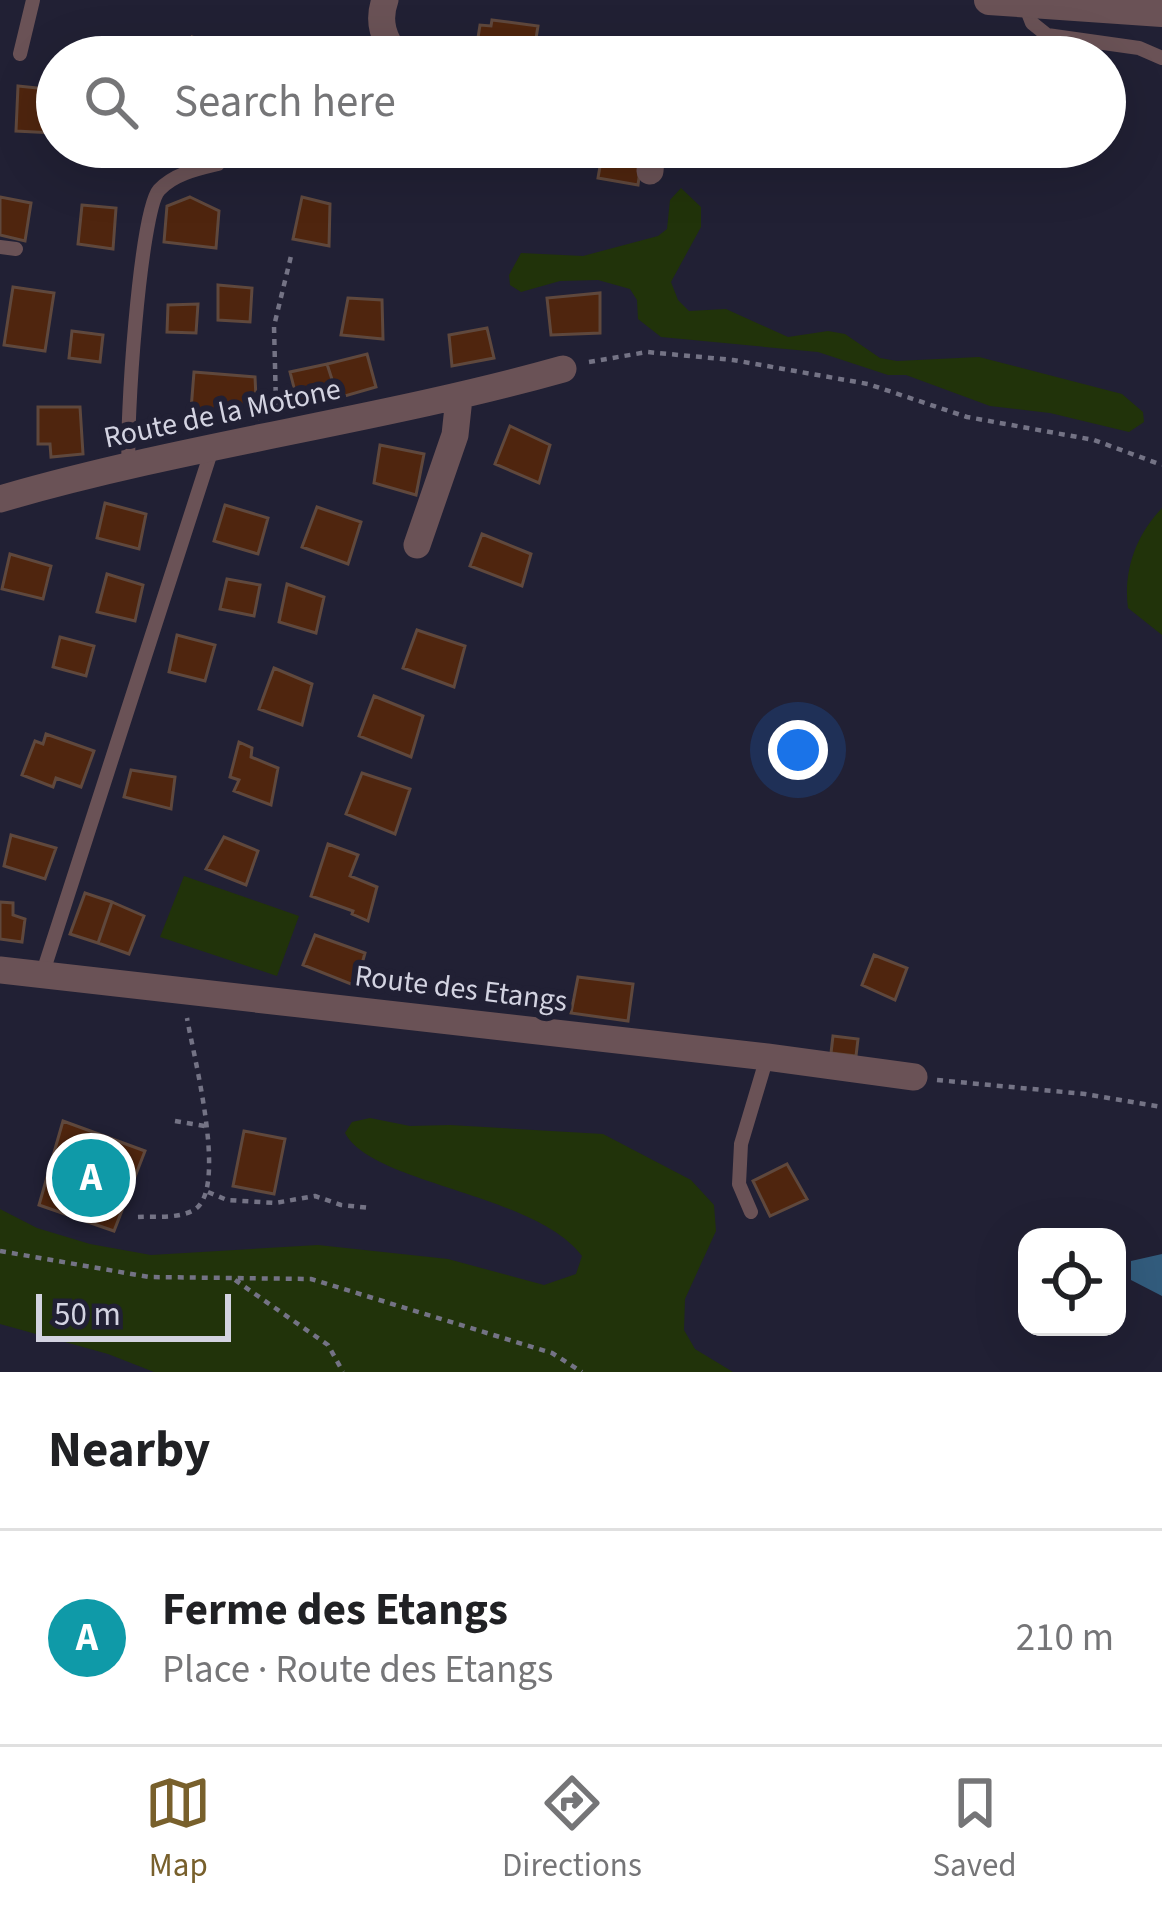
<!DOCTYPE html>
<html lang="en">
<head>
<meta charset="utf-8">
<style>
  body { margin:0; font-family:"Source Sans 3",sans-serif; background:#f6f6f6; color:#202124 }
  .controls { position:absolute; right:36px; bottom:36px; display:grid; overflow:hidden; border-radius:24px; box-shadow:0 12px 48px #0002 }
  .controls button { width:108px; height:108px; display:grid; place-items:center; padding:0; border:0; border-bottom:3px solid #e0e0e0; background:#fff; color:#202124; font:60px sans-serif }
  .scale { position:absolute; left:36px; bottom:30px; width:195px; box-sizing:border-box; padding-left:12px; border:6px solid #d3d3e1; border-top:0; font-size:33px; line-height:42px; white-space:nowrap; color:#d3d3e1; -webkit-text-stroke:9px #212034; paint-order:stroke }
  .you { position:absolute; left:798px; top:750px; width:42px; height:42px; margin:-30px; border:9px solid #fff; border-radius:50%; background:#1a73e8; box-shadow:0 0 0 18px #1a73e833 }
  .badge { display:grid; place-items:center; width:78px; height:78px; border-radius:50%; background:#78602c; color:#fff; font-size:39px; font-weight:700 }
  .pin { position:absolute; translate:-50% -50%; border:6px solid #fff; box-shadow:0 3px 12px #0006 }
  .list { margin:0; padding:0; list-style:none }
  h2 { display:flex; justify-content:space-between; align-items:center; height:156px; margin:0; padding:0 48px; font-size:51px }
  h2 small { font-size:39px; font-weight:400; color:#757577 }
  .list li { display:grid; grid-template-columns:78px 1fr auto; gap:36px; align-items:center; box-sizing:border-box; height:216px; padding:0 48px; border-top:3px solid #e0e0e0 }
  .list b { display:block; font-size:45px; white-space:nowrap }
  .list p { margin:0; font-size:39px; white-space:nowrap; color:#757577 }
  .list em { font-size:39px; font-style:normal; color:#757577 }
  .icon { flex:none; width:66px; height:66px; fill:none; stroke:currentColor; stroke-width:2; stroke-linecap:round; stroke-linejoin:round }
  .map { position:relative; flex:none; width:1162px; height:1372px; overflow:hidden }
  .search { position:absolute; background:#fff; box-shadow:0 12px 48px #0002; left:36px; right:36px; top:36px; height:132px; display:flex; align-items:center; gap:30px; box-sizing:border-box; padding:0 42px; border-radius:66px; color:#757577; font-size:45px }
  .sheet { height:372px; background:#fff }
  nav { display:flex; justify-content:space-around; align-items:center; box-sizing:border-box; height:168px; border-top:3px solid #e0e0e0; background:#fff; font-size:33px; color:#757577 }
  nav a { display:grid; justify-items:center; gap:6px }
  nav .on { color:#78602c }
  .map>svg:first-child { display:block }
  .green { fill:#21330a }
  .water { fill:#325c7d }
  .building { fill:#4f250e; stroke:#5f483d; stroke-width:3 }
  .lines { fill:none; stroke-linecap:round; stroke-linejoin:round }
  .path { stroke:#747385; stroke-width:4.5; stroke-dasharray:6 6; stroke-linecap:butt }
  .service { stroke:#6a5256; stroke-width:14 }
  .minor { stroke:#6a5256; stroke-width:27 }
  .tertiary { stroke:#6a5256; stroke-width:30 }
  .labels { text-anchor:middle; stroke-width:12; stroke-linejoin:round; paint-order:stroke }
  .street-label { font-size:30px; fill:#d3d3e1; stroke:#212034 }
</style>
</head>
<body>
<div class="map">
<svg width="1162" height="1372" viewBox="0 0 1162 1372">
  <rect width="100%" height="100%" fill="#212034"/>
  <!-- green -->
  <path class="green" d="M681,188L701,207V227L671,282L678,300L689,311L726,309L788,337L828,331L845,334L880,358L897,361L979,357L1122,394L1143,412L1144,422L1129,432L1050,413L990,406L906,375H888L818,352L661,337L638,319L637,300L630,289L598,280L560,281L521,292L510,285L509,275L521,253L583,256L658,236L667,229L670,200Z
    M1162,508V635L1128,608C1123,571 1136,535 1162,508Z
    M184,876L299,916L277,976L160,937Z
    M370,1118L410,1126L450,1125L603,1134L691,1180L714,1205L716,1231L685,1299L684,1330L695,1349L733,1372H154L108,1354L0,1324V1209L37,1228L90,1244L151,1255L318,1245L448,1259L544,1285L576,1274L582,1256C535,1193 373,1185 345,1133L352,1122Z"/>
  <!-- water -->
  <path class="water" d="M1162,1254V1296L1131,1280V1261Z"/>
  <!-- building -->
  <path class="building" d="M492,20L538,26L533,57H457L460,56L463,41L477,44L480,25L491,26Z
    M192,37L222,48V57H173V50L190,43Z
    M18,86L57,90L54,133L16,131Z
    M213,147H261L260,159L213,152Z
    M603,149L642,156L638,185L598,178Z
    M0,197L31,203L25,241L0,235Z
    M190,197L219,211L216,248L164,242L167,206Z
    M302,197L330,204L329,246L293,239Z
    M82,205L116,208L113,249L78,244Z
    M218,285L252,288L250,322L218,320Z
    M13,287L54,293L45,351L4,345Z
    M600,293V333L551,335L547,298Z
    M348,298L382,300L383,339L341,335Z
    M198,304L196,333L167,332L168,305Z
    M487,328L494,358L452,366L449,335Z
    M72,331L103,335L100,362L69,358Z
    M367,354L376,387L338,398L327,364Z
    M327,364L338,398L299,407L290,372Z
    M194,372L255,377L257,419L191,410Z
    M38,407H80L83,454L51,457L50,444H38Z
    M510,426L550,445L539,483L495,464Z
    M380,445L424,454L416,495L374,483Z
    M105,503L146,514L139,549L97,538Z
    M225,505L268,518L258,554L214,541Z
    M317,507L361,522L348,564L302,547Z
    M482,534L531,554L522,586L470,566Z
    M10,554L51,566L43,599L2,589Z
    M107,574L143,585L135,621L97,612Z
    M227,579L260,585L254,616L220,609Z
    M287,584L324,597L316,633L279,622Z
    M417,630L465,646L454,687L403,668Z
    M177,635L215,645L205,681L169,672Z
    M60,637L94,646L86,676L53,667Z
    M274,668L312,684L302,725L259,709Z
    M374,696L423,716L411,757L359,736Z
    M46,734L94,751L81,787L56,778L53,787L22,775L35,741L43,744Z
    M239,742L252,748L251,757L278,768L271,805L234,791L239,780L230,777Z
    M131,770L175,777L171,809L124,797Z
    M362,773L410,789L395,834L346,814Z
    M11,835L56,848L45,879L4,866Z
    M224,837L258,851L246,885L206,869Z
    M328,844L358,855L350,876L377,887L368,921L352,914L353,911L311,896Z
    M85,893L112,902L98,943L70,934Z
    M0,902L13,903V915L25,919L22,942L0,939Z
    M112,902L144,916L129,954L98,943Z
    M315,935L365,953L356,986L303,965Z
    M874,955L907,968L895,1000L862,985Z
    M578,977L633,984L628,1021L571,1013Z
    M833,1036L858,1039L856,1056L831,1053Z
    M63,1121L145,1151L114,1231L39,1205Z
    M244,1131L285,1139L274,1194L233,1186Z
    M787,1164L807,1199L770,1216L753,1181Z"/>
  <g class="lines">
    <!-- path -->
    <path class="path" d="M589,362L647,352L733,360L868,384L967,417L1094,440L1162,465
      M276,405L274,326L292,252
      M937,1080L1085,1094L1162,1107
      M175,1121L205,1126
      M208,1192L227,1200L275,1203L315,1196L341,1205L370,1208
      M138,1217C155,1216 178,1219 194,1210C229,1190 193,1054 187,1018
      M0,1251L149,1277L311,1279L552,1353L582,1372
      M235,1280L328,1345L343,1372"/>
    <!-- service -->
    <path class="service" d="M1025,5L1032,23L1047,35L1139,48L1162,58
      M20,54L33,0
      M0,247L16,249
      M129,465C125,430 140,211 159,190C174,174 197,169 218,164
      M43,972L212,449
      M751,1212L739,1184L741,1144L767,1057"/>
    <!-- minor -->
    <path class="minor" d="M385,0C377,22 384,39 397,57
      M650,171L652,147
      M0,499C185,445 378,421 563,369
      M417,545L455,435L459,398
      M0,970L767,1057L914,1077"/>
    <!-- tertiary -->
    <path class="tertiary" d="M989,0L1162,12"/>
  </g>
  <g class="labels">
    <!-- street labels -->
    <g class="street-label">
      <text transform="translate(222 413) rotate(-12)" y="10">Route de la Motone</text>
      <text transform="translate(461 988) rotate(7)" y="10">Route des Etangs</text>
    </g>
  </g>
</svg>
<div class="controls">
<button><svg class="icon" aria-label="locate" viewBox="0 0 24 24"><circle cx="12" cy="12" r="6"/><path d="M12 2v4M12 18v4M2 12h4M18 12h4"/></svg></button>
</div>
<div class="scale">50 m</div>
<div class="you"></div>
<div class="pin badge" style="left:91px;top:1178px;background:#0f9aa8">A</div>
<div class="search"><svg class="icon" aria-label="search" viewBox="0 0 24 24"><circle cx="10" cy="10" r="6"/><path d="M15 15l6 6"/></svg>Search here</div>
</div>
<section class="sheet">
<h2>Nearby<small></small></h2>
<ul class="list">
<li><span class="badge" style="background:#0f9aa8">A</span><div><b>Ferme des Etangs</b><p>Place · Route des Etangs</p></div><em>210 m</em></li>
</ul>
</section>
<nav>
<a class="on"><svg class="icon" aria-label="map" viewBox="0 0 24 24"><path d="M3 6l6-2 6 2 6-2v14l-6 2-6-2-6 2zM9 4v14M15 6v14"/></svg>Map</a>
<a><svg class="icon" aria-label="directions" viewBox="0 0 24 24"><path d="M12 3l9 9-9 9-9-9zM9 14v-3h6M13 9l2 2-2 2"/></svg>Directions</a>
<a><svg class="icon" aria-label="saved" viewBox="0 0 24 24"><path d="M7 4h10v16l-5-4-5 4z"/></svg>Saved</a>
</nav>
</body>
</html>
